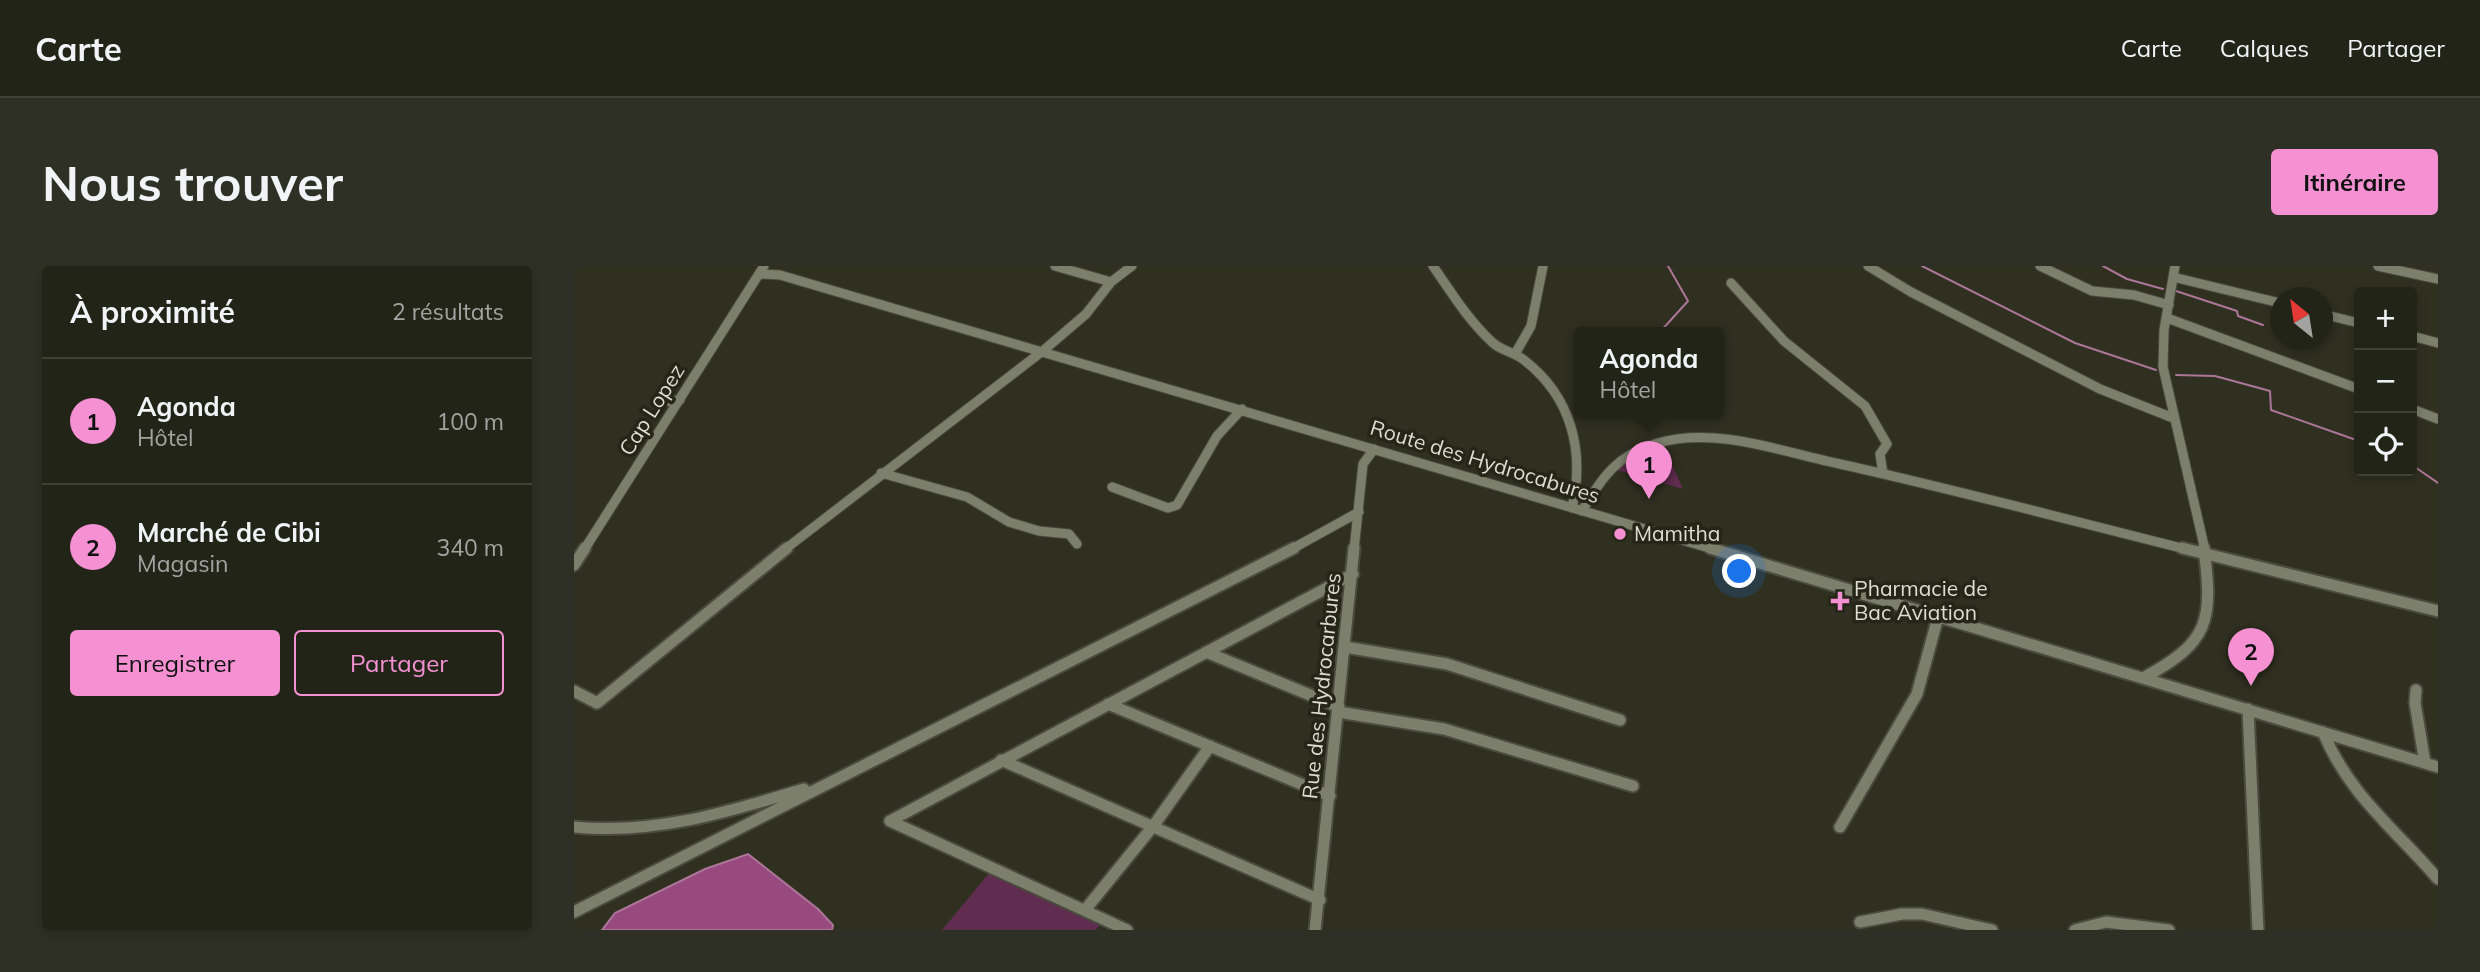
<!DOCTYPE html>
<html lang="fr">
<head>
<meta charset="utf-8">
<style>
  body { margin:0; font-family:Mulish,sans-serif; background:#2f3025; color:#f1f3f6 }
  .controls { position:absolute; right:21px; top:21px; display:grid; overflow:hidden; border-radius:7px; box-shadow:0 4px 10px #0003 }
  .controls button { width:63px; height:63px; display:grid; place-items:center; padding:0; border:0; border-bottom:2px solid #404137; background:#232418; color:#f1f3f6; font:35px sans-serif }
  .compass { position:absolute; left:1696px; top:21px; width:63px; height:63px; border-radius:50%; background:#232418; box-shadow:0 4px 10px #0003; rotate:330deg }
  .you { position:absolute; left:1166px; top:306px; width:24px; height:24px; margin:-18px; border:5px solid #fff; border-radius:50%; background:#1a73e8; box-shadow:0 0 0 10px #1a73e833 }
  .badge { display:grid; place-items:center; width:46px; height:46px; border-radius:50%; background:#f591d3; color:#111; font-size:23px; font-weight:700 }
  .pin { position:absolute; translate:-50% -58px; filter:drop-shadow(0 2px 4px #0008) }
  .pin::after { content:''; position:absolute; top:37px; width:24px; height:21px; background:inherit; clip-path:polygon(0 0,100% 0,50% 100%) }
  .popup { position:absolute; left:1000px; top:61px; width:150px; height:91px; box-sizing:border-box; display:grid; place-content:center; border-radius:7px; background:#232418; filter:drop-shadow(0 2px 5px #0005); font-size:23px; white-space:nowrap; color:#a3a4a2 }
  .popup b { font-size:26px; color:#f1f3f6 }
  .popup::after { content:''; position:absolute; left:50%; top:100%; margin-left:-14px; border:14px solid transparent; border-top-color:#232418 }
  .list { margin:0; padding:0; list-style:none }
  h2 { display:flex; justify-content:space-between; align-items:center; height:91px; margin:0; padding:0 28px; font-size:30px }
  h2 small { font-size:23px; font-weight:400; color:#a3a4a2 }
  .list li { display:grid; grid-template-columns:46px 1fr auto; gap:21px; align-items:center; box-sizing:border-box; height:126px; padding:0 28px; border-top:2px solid #404137 }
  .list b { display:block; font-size:26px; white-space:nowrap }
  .list p { margin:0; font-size:23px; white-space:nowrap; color:#a3a4a2 }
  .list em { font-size:23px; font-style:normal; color:#a3a4a2 }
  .actions { display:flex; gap:14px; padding:21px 28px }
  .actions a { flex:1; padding:16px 0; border:2px solid #f591d3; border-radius:7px; text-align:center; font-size:24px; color:#f591d3 }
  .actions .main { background:#f591d3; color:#111 }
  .icon { flex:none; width:38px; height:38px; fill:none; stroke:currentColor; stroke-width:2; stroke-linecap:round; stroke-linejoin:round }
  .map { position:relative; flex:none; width:1864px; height:664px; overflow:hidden; border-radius:7px }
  header { display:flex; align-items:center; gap:42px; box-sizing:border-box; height:98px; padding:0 35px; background:#232418; border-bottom:2px solid #404137 }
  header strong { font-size:33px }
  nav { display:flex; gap:38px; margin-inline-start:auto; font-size:24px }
  .intro { display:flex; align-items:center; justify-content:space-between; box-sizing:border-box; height:168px; padding:0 42px }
  h1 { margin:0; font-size:49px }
  .button { padding:18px 32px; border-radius:7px; background:#f591d3; color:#111; font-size:24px; font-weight:700 }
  main { display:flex; gap:42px; padding:0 42px }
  aside { flex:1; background:#232418; border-radius:7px; box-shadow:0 4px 10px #0003 }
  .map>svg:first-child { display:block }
  .green { fill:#602c4f }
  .water { fill:#984a7f; stroke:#ac7698; stroke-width:2 }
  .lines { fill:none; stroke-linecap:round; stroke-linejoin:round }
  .stream { stroke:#ac7698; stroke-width:2 }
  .minor-far1-casing { stroke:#4a4b3e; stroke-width:11 }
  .minor-casing { stroke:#4a4b3e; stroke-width:15 }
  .minor-far1 { stroke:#7d7f6d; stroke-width:9 }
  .minor { stroke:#7d7f6d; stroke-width:11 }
  .poi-dot { fill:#f591d3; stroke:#252617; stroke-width:2.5 }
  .labels { text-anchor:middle; stroke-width:7; stroke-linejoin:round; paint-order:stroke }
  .street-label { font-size:21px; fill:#dcddd3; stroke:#252617 }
  .poi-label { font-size:21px; fill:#dcddd3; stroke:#252617; text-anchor:start }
</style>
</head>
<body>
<header>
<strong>Carte</strong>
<nav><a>Carte</a><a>Calques</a><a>Partager</a></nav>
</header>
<div class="intro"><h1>Nous trouver</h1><a class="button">Itinéraire</a></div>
<main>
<aside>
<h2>À proximité<small>2 résultats</small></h2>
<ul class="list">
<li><span class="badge">1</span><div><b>Agonda</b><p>Hôtel</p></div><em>100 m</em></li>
<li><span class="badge">2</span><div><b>Marché de Cibi</b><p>Magasin</p></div><em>340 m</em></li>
</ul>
<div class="actions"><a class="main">Enregistrer</a><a>Partager</a></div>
</aside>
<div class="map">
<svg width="1864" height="664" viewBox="0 0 1864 664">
  <rect width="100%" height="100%" fill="#2f3020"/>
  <!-- green -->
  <path class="green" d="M1084,179L1090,181L1109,223L1043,204L1062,187Z
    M416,606L526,659L522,664H368Z"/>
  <!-- water -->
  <path class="water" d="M174,588L244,643L259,659L258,664H28L41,647L131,603Z"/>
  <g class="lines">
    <!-- stream -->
    <path class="stream" d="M1348,0L1501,77L1582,104
      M1529,0L1553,13L1589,23
      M1602,25L1663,45L1664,50L1689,59
      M1085,67L1114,35L1094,0
      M1602,109L1641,110L1696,125L1697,144L1785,175
      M1838,199L1864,217"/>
    <!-- minor-far1 casing -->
    <g class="minor-far1-casing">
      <path id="minor-far1" d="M481,0L537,16
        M859,0C877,26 894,54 918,76C927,85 940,86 950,94C998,131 1011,186 998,242
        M1294,0L1337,26L1526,123L1599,152
        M1466,0L1518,25L1560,29L1595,39
        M1601,0L1590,64L1589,101L1631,284
        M1804,0L1864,13
        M186,8L206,9L1142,284
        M1599,11L1706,37
        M1157,17L1210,75L1291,140L1313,178L1306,188L1309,208
        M1748,48L1785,57
        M1593,52L1785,123
        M1838,70L1864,77
        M941,88L957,60L969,0
        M88,136L106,134
        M1838,143L1864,153
        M307,207L393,231L435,256L465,265L495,268L503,278
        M538,221L594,242L603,239L643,170L668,143
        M1008,245C1028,211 1044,188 1084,177C1142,160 1208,186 1266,198C1383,224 1499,255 1615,284
        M10,284L190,0
        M210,284L470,84L512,48L537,16L558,0
        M716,284L785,246
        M780,284L789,198L800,183"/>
    </g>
    <!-- minor casing -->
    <g class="minor-casing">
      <path id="minor" d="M1136,282L1864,501
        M1608,282L1864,345
        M0,299L11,282
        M771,381L873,398L1046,454
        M632,386L765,441
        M1569,412C1636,376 1639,355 1630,282
        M1842,424L1841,437L1851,497
        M0,425L23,437L213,282
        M534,438L756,530
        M1674,443L1684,664
        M764,446L870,463L1059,520
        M1749,466C1775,529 1821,563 1864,613
        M427,494L746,634
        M316,555L779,308
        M316,555L553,664
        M0,561C81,569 154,546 230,523
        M1266,561L1343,428L1364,351
        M511,644L580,559L636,480
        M0,646L720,282
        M1286,656L1328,648H1348L1418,664
        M741,664L780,282
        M1501,664L1532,656L1595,664"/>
    </g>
    <!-- minor-far1 -->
    <use href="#minor-far1" class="minor-far1"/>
    <!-- minor -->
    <use href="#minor" class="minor"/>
  </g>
  <!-- markers -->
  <g class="poi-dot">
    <circle cx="1046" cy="268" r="7"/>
    <path d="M1262.5 324.5h7v7h7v7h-7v7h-7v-7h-7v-7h7z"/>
  </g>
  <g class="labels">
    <!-- street labels -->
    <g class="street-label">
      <text transform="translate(78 144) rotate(-58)" y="7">Cap Lopez</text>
      <text transform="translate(911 196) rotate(17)" y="7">Route des Hydrocabures</text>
      <text transform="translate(748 420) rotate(-84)" y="7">Rue des Hydrocarbures</text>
    </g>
    <!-- poi labels -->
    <g class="poi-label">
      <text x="1060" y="275">Mamitha</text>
      <text x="1280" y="330">Pharmacie de<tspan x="1280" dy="24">Bac Aviation</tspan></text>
    </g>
  </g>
</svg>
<div class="controls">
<button>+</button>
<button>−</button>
<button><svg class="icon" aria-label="locate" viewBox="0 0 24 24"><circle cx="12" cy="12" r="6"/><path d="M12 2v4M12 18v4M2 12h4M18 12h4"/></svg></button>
</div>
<svg class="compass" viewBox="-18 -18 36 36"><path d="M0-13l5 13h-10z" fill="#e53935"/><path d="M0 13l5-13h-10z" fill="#a3a4a2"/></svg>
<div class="you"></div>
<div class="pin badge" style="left:1075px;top:233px">1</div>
<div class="popup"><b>Agonda</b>Hôtel</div>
<div class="pin badge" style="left:1677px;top:420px">2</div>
</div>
</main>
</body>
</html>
